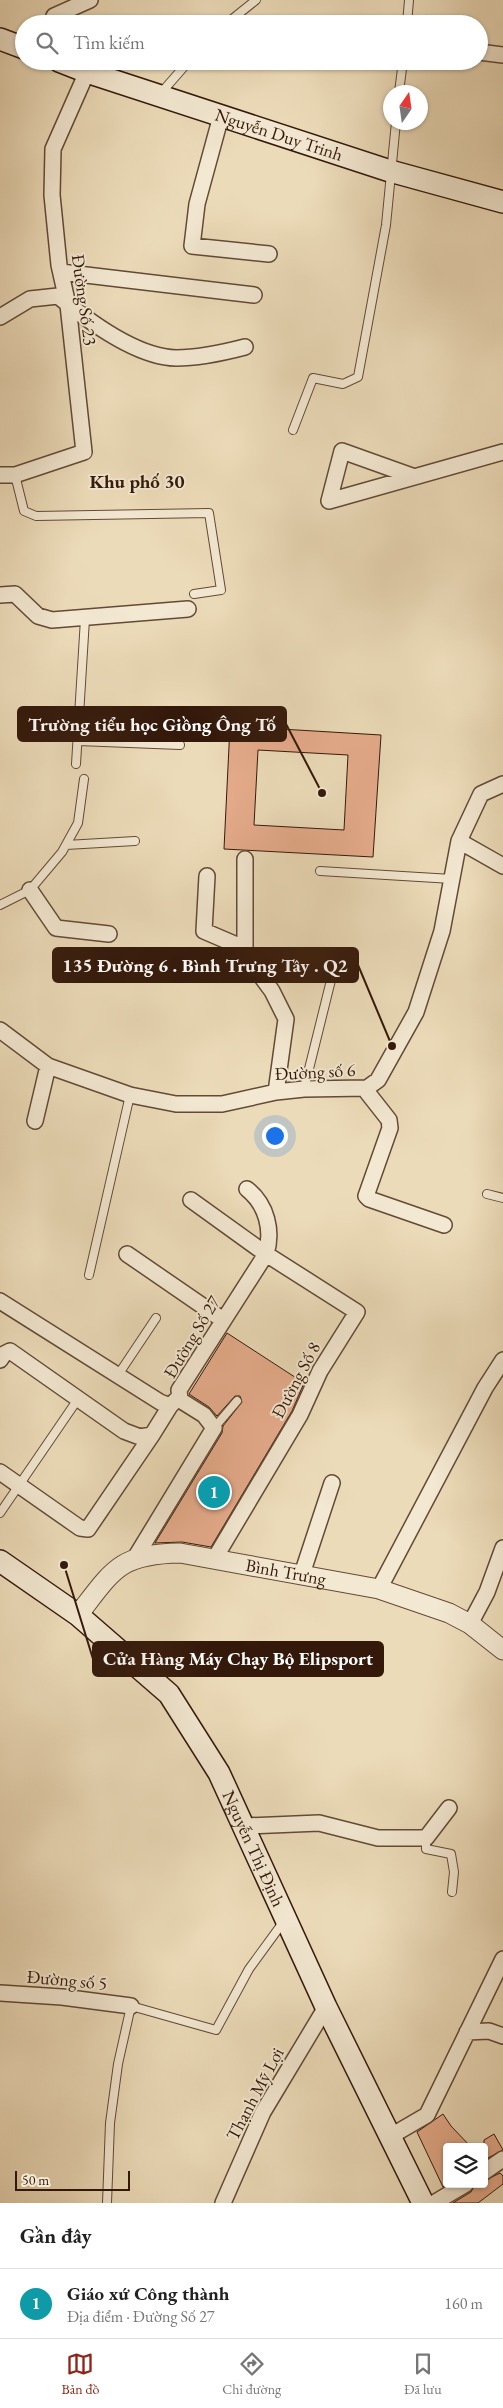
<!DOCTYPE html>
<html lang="vi">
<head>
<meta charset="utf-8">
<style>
  body { margin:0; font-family:"EB Garamond",serif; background:#f2f2f2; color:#222 }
  .controls { position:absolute; right:15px; bottom:15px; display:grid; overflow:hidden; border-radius:5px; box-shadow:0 1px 4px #0004 }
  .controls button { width:45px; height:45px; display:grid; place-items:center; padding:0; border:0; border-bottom:1px solid #e0e0e0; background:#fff; color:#222; font:25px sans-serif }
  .compass { position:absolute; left:383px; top:85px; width:45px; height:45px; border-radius:50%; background:#fff; box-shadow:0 1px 4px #0004; rotate:13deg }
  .scale { position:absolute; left:15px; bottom:12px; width:115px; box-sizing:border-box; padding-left:5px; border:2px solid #34190b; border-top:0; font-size:14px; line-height:18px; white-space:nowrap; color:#34190b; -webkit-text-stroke:4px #f3e8d2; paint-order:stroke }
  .you { position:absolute; left:274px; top:1135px; width:18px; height:18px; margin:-12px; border:4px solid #fff; border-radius:50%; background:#1a73e8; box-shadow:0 0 0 8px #1a73e833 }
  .badge { display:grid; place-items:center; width:32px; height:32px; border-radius:50%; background:#8f2418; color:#fff; font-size:16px; font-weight:700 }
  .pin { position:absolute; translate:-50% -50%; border:2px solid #fff; box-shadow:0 1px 5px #0006 }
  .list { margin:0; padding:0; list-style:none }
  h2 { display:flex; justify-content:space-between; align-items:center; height:65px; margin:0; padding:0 20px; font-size:21px }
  h2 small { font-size:16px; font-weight:400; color:#767676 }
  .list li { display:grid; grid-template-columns:32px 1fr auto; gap:15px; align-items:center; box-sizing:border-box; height:70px; padding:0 20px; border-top:1px solid #e0e0e0 }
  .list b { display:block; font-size:19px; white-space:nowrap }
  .list p { margin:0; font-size:16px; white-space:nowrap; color:#767676 }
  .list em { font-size:16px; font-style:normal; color:#767676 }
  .icon { flex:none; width:28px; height:28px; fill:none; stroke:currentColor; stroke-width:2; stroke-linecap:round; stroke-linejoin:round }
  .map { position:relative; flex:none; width:503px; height:2203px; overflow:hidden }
  .search { position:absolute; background:#fff; box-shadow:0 1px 4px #0004; left:15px; right:15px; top:15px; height:55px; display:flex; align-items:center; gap:12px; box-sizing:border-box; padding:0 18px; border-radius:28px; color:#767676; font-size:19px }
  .sheet { height:135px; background:#fff }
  nav { display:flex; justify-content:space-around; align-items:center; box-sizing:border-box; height:70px; border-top:1px solid #e0e0e0; background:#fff; font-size:14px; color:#767676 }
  nav a { display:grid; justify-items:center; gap:2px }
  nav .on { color:#8f2418 }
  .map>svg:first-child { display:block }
  .building { fill:#e6ac8c; stroke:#34190b; fill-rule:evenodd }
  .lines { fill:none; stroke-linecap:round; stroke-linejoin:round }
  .service-casing { stroke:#624a36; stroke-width:10 }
  .minor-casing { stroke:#624a36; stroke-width:18 }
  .tertiary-casing { stroke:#624a36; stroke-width:21 }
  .secondary-casing { stroke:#34190b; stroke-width:24 }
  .service { stroke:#f3e8d2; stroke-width:8 }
  .minor { stroke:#f3e8d2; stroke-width:15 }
  .tertiary { stroke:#f3e8d2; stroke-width:19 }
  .secondary { stroke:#f3e8d2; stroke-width:21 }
  .labels { text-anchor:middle; stroke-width:4; stroke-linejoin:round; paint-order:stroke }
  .street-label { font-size:18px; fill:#34190b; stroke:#f3e8d2 }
  .neighbourhood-label { font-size:19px; font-weight:bold; fill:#34190b; stroke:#f3e8d2 }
  .leader { fill:none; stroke:#34190b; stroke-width:2 }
  .callout-dot { fill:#34190b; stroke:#f3e8d2; stroke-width:2 }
  .callout { fill:#34190b; stroke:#34190b; stroke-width:2 }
  .callout-label { font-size:19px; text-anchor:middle; font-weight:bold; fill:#fff }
</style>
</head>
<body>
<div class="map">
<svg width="503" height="2203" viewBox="0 0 503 2203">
  <rect width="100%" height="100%" fill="#ecdbb9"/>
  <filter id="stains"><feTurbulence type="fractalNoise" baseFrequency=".004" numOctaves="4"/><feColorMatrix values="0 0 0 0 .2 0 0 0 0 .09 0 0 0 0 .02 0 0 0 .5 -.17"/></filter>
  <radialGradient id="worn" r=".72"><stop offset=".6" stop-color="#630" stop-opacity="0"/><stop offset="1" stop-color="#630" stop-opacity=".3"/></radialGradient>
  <!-- building -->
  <path class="building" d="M230,726L381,735L373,857L224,849ZM258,750L348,755L344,830L254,825Z
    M227,1333L304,1383L292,1411L211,1547L182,1542L155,1543L222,1433L223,1426L242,1402L240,1396H235L217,1416L209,1407L189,1394Z
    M443,2114L451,2126L471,2147H447V2184L443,2187L417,2132Z
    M494,2134L503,2150L484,2160V2140Z
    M500,2173L503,2176V2184L478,2203H453L471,2192L475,2184H484V2181Z"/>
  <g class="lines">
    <!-- service casing -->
    <g class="service-casing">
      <path id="service" d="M226,24L256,0
        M407,24L409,0
        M399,92L403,61
        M161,93L189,61
        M293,430L313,378L343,384L358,377L386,225L396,122
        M15,475L24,511L36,516L209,513L221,590L194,594
        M78,741L180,745
        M76,764L85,619
        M66,845L135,841
        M320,871L452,879
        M0,905L30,890L62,852L78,823L84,779
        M304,1089L334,968
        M487,1194L503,1198
        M89,1275L130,1095
        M118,1375L156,1318
        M214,1428L237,1401
        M0,1513L78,1399
        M426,1838V1849L451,1854L454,1872L452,1892
        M107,2203L110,2123L118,2064L131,2006L216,2030L249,1969L284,1921"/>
    </g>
    <!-- minor casing -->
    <g class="minor-casing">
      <path id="minor" d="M52,24L54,16L90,0
        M479,52L503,55
        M221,116L197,204L192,246L269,254
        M61,272L254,295
        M0,317L30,299L58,296C88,321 136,357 176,358C200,358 222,353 245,347
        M0,475H15L84,452L68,305L59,265L52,195L53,149L87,72
        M329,501L503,452
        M329,501L342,451L412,476
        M0,595L15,594L38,616L52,620L188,609
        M459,841L503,866
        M207,876L204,931L239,946L272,991L286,1019L276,1092
        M30,890L56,928L109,934
        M245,953V859
        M0,1030L48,1066L130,1095L176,1104H222L276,1092L304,1089L367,1088L378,1080L416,1012L442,931L459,841L481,794L503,784
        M367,1088V1092L389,1120L390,1128L366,1196L369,1199L444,1225
        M35,1121L48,1066
        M191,1200L266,1254L357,1312L320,1371L300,1415L215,1558
        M127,1254L223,1320
        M0,1301L160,1402L170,1406L176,1400
        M0,1360L4,1354L10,1351L124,1431L140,1437L152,1435L170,1406
        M0,1472L80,1528L88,1529L152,1435
        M135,1558L214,1428L204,1415L180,1400L179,1390L266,1254C273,1231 267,1205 247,1189
        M302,1574L332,1483
        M379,1589L485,1388L503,1360
        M470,1624L487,1592L503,1548
        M245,1826L319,1823L378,1838H426L449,1808
        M0,1993L62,1997L131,2006
        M467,2032L489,2031L503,2036
        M391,2136L427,2115L503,1959
        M484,2172L503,2159
        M223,2203L263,2112L326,2007
        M434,2203L466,2184"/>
    </g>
    <!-- tertiary casing -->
    <g class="tertiary-casing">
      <g id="tertiary">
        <path id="s1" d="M78,1615C113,1570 119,1554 180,1553L379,1589L449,1613L470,1624L503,1650"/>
      </g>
    </g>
    <!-- secondary casing -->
    <g class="secondary-casing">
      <g id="secondary">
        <path d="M0,39L24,48"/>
        <path id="s2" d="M59,61L87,72L390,171L503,202"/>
        <path id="s3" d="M0,1561L78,1615L169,1694L219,1773L326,2007L423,2203"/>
      </g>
    </g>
    <!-- service -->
    <use href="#service" class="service"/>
    <!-- minor -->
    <use href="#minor" class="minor"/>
    <!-- tertiary -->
    <use href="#tertiary" class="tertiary"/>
    <!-- secondary -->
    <use href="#secondary" class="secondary"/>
  </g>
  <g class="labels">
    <!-- street labels -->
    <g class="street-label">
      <text dy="6" stroke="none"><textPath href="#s2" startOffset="232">Nguyễn Duy Trinh</textPath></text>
      <text transform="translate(84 300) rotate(82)" y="6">Đường Số 23</text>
      <text transform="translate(315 1072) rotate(-3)" y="6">Đường số 6</text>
      <text transform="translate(192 1337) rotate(-59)" y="6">Đường Số 27</text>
      <text transform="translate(296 1380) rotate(-62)" y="6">Đường Số 8</text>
      <text dy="6" stroke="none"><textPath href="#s1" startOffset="234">Bình Trưng</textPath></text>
      <text dy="6" stroke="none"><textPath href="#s3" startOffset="392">Nguyễn Thị Định</textPath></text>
      <text transform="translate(67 1980) rotate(5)" y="6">Đường số 5</text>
      <text transform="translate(255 2094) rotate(-62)" y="6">Thạnh Mỹ Lợi</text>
    </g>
    <!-- neighbourhood labels -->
    <g class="neighbourhood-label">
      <text x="137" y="488">Khu phố 30</text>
    </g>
  </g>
  <!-- callouts -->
  <path class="leader" d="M322 793L286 724M392 1046L358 965M64 1565L93 1659"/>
  <g class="callout-dot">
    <circle cx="322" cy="793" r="5"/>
    <circle cx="392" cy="1046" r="5"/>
    <circle cx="64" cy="1565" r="5"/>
  </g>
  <g class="callout">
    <rect x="18" y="707" width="268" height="34" rx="5"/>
    <rect x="53" y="948" width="305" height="34" rx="5"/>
    <rect x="93" y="1642" width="290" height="34" rx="5"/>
  </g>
  <g class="callout-label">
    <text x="152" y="731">Trường tiểu học Giồng Ông Tố</text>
    <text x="205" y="972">135 Đường 6 . Bình Trưng Tây . Q2</text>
    <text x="238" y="1665">Cửa Hàng Máy Chạy Bộ Elipsport</text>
  </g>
  <rect width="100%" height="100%" filter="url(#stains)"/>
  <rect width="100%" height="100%" fill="url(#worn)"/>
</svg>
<div class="controls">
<button><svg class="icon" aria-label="layers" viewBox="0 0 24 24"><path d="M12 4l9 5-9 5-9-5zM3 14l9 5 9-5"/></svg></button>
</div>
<svg class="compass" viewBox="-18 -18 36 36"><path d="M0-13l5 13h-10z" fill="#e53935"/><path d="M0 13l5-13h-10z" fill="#767676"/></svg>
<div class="scale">50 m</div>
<div class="you"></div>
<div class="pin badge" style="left:214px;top:1492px;background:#0f9aa8">1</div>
<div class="search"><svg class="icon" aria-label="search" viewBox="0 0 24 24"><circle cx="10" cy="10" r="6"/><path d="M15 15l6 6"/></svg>Tìm kiếm</div>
</div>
<section class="sheet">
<h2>Gần đây<small></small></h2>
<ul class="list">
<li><span class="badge" style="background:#0f9aa8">1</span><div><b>Giáo xứ Công thành</b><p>Địa điểm · Đường Số 27</p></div><em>160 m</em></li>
</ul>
</section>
<nav>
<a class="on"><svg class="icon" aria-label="map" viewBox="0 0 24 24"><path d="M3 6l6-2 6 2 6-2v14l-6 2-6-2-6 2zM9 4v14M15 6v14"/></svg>Bản đồ</a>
<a><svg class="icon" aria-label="directions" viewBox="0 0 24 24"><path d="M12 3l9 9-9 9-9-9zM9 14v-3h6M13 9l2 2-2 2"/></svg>Chỉ đường</a>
<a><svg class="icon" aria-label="saved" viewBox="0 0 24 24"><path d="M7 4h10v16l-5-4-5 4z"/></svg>Đã lưu</a>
</nav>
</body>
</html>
